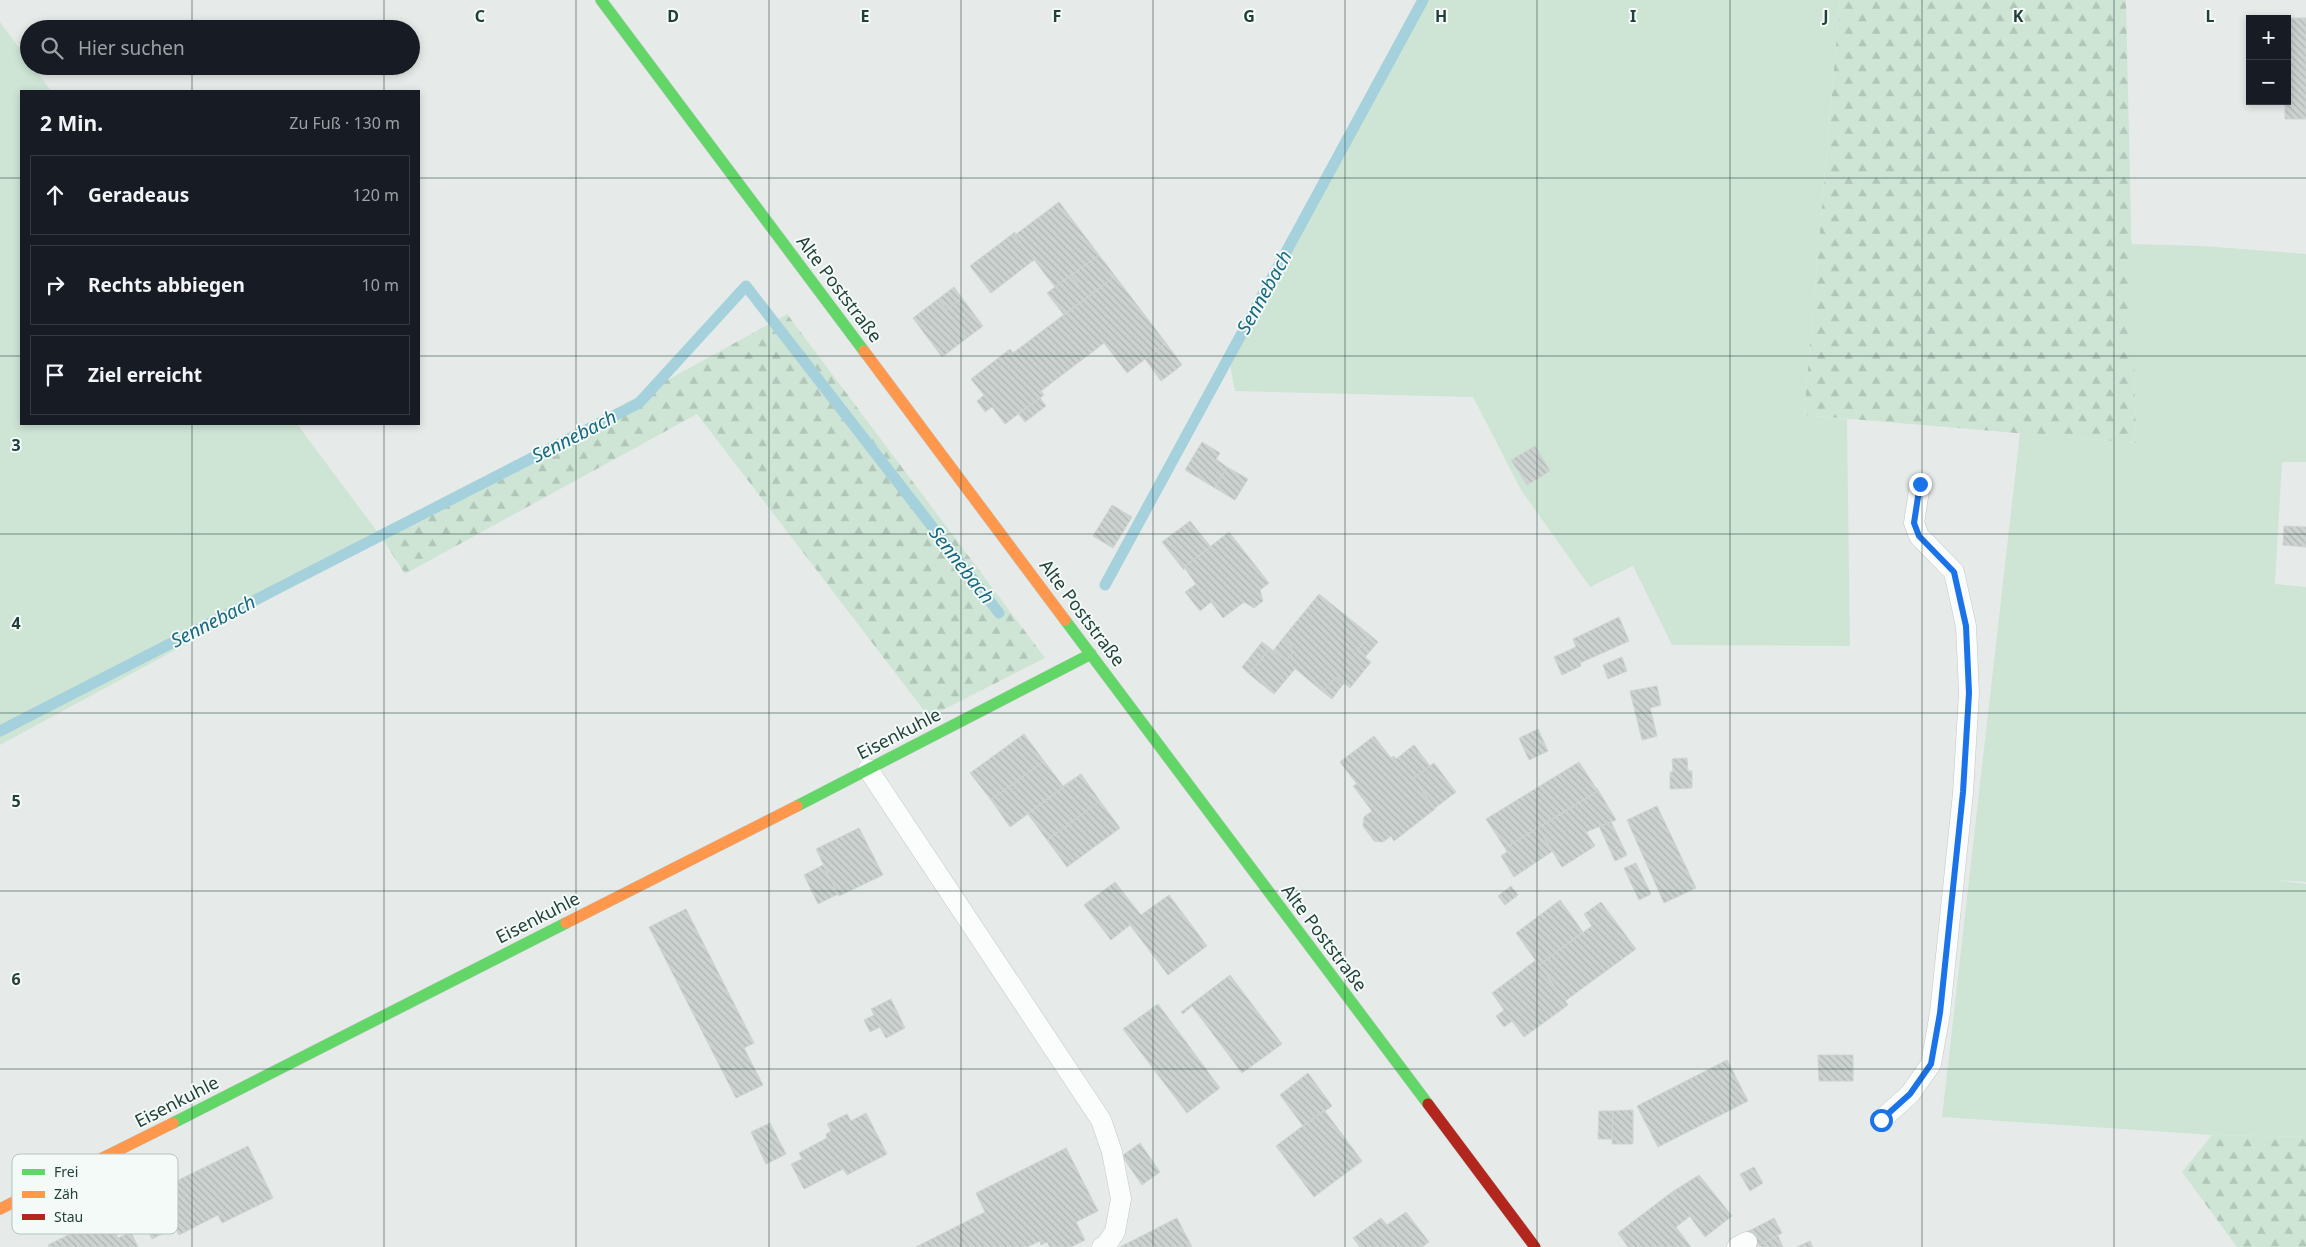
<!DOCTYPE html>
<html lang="de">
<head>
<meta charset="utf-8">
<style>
  body { margin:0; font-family:"Noto Sans",sans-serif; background:#242831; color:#f1f3f6 }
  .controls { position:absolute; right:15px; top:15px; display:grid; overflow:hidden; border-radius:0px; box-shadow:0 2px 8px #0003 }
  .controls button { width:45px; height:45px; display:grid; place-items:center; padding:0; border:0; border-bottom:1px solid #363941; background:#171b24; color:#f1f3f6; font:25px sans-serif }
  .stop { position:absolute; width:15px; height:15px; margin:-11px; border:4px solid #1a73e8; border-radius:50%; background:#fff }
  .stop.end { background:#1a73e8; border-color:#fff; box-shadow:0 1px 5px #0008 }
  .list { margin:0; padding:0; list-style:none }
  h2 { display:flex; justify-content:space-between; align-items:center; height:65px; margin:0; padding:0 20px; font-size:21px }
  h2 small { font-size:16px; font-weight:400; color:#9ea1a6 }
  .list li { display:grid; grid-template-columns:32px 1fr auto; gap:15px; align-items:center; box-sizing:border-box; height:80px; margin:0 10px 10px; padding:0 10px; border:1px solid #363941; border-radius:0px }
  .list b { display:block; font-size:19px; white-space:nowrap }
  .list em { font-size:16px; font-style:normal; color:#9ea1a6 }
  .icon { flex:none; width:28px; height:28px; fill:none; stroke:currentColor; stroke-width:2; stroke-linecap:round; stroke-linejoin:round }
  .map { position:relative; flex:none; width:2306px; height:1247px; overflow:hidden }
  .search { position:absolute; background:#171b24; box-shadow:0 2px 8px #0003; left:20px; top:20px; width:400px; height:55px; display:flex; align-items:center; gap:12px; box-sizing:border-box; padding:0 18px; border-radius:28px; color:#9ea1a6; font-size:19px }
  .panel { position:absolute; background:#171b24; box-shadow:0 2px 8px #0003; left:20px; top:90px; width:400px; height:335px; border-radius:0px }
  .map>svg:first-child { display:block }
  .green { fill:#cee5d6 }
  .forest { fill:url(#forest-firs) }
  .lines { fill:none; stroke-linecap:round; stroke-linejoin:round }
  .stream { stroke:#a4d1dc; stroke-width:11 }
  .building { fill:url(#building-back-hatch); stroke:#ced4d2 }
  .lane-casing { stroke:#c3c8c6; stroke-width:21 }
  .fast-casing { stroke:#c1c9c6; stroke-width:12 }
  .slow-casing { stroke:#c1c9c6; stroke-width:12 }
  .jam-casing { stroke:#c1c9c6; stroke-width:12 }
  .lane { stroke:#fbfcfc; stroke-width:20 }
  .fast { stroke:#63d668; stroke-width:11 }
  .slow { stroke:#ff974d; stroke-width:11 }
  .jam { stroke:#b3261e; stroke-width:11 }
  .route { stroke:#1a73e8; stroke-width:6 }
  .grid { fill:none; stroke:#21403a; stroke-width:1; stroke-opacity:0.55 }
  .labels { text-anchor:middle; stroke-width:4; stroke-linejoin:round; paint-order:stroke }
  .street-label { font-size:18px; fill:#21403a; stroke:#f4faf7 }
  .water-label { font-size:19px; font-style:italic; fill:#176981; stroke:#f4faf7 }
  .key { fill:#f4faf7; stroke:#b5c2be; stroke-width:1 }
  .key-label { font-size:14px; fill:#21403a }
  .grid-label { font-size:16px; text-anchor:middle; font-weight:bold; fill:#21403a; stroke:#f4faf7; stroke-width:4; stroke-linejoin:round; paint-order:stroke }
</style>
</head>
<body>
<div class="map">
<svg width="2306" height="1247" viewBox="0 0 2306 1247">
  <defs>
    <pattern id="forest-firs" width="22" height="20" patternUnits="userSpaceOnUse" patternTransform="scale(1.25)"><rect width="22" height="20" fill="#cee5d6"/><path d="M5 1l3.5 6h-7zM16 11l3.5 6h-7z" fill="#b1c6b8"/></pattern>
    <pattern id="building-back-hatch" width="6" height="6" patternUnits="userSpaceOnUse" patternTransform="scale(1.25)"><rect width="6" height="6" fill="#ccd2d0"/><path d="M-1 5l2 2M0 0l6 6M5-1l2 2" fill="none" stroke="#afb5b3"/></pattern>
  </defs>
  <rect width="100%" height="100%" fill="#e6ebe9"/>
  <!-- green -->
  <path class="green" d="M1426,0H1840L1804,415L1847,419L1850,646L1672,645L1633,566L1590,587L1521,490L1473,397L1235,391L1229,360Z
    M0,22L29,61V66H33L51,91H21V424H297L382,538L0,745Z
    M2131,244L2203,246L2306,254V462H2282L2275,584L2306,587V882L2274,880L2306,884V1137L2212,1135L1942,1117L2020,433L2136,443Z"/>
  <!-- forest -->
  <path class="forest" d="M1840,0H2126L2136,443L1804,415Z
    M787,314L1045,658L929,717L697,414L405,574L382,538Z
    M2212,1135L2306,1137V1247H2237L2182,1172Z"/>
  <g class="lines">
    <!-- stream -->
    <path class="stream" d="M1105,585L1423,0
      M0,731L639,403L746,286L999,613"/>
  </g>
  <!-- building -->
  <path class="building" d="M2287,18H2306V119H2285V101H2287Z
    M1059,202L1099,255L1055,287L1015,235Z
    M1015,232V235L1034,260L991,293L970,266Z
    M1099,255L1115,276L1088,297L1071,275Z
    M1071,275L1088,297L1064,315L1047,293Z
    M1115,276L1166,343L1127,373L1104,343L1041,391L1044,395L1005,424L992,407L985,412L977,401L984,395L971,379L1010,349L1013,353Z
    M954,287L962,298L946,310L938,299Z
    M962,298L983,326L967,338L946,310Z
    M938,299L967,338L942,357L913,318Z
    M1166,343L1182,365L1161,381L1145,359Z
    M1040,398L1046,406L1025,422L1018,413Z
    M1202,442L1220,453L1216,459L1227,467L1215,488L1185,470Z
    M1535,446L1550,471L1527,485L1511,460Z
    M1227,467L1248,479L1235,500L1215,488Z
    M1112,505L1132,517L1113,548L1093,536Z
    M1190,521L1211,547L1184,567V570L1162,542Z
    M2284,526L2306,527V547L2283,545Z
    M1229,532L1269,583L1260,590L1263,601L1254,608L1244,602L1223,618L1211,602L1200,611L1185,592L1196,584L1184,567Z
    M1319,594L1370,635L1357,651L1371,662L1350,688L1336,677L1323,692L1286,661L1292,653L1291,645L1283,638Z
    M1619,617L1629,641L1580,663L1581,666L1562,675L1554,657L1576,647L1573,639Z
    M1370,635L1378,642L1365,657L1357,651Z
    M1283,638L1291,645L1292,653L1286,661L1273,651Z
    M1262,642L1270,648L1249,674L1242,667Z
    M1270,648L1295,669L1274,694L1249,674Z
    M1622,657L1627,671L1608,679L1603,665Z
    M1336,677L1344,683L1332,699L1323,692Z
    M1657,686L1661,705L1650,708L1657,736L1642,740L1630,691Z
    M1538,729L1548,751L1529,760L1519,738Z
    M1024,734L1044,761L991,800L970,773Z
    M1374,736L1391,758L1394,756L1396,759L1414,745L1430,766L1413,779L1435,809L1394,841L1391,836L1383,842L1374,841L1363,826L1364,817L1372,811L1353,786L1357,784L1340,762Z
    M1687,758L1688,771H1692V788L1670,789V772H1673L1672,759Z
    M1044,761L1063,786L1081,774L1010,827L991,800Z
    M1579,762L1598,791L1505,848L1486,819Z
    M1434,763L1456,792L1435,808L1413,779Z
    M1081,774L1100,801L1047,840L1028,814L1010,827Z
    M1597,788L1616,820L1586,832L1595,846L1562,867L1538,828L1598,791Z
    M1100,801L1120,828L1067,867L1047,840Z
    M1657,806L1696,888L1664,903L1627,820Z
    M1611,822L1627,855L1615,861L1599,826Z
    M859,828L883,875L839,896L816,849Z
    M1538,828L1553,851L1514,877L1501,856L1507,852L1505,848Z
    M1636,863L1651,894L1639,900L1624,868Z
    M823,865L838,894L818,904L804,875Z
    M1115,882L1141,915L1169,895L1207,946L1168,975L1130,925L1111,940L1084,905Z
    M1511,886L1518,895L1505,905L1498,896Z
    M1560,900L1583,932L1539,965L1516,933Z
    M1601,902L1636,949L1565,1001L1539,965L1592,926L1584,914Z
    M686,909L754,1043L744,1048L763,1085L736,1098L649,927Z
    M1536,960L1568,1005L1524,1037L1512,1021L1504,1027L1496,1016L1504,1010L1492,993Z
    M1230,975L1282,1044L1242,1073L1192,1006L1183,1014L1181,1012Z
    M891,999L905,1028L886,1038L880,1027L870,1032L864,1020L874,1015L871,1009Z
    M1158,1004L1220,1088L1187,1113L1123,1029Z
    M1818,1055H1853V1081H1819Z
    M1727,1060L1748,1101L1658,1147L1637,1106Z
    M1308,1073L1332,1106L1303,1126L1280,1095Z
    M1324,1110L1362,1161L1314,1197L1276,1146Z
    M1633,1110V1144H1612L1613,1111Z
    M1599,1111H1613L1612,1139H1598Z
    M866,1113L887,1154L847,1175L843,1169L804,1189L791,1164L802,1159L799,1153L827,1138L826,1134L831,1131L827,1124L847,1114L851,1121Z
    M770,1123L786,1154L766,1164L751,1132Z
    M1140,1143L1160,1172L1142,1185L1122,1156Z
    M248,1146L273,1198L222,1223L218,1215L179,1235L158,1190Z
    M1066,1148L1098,1211L1076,1222L1085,1240L1071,1247H1050L1047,1242L1041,1245L1040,1241L1027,1247H916L985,1212L976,1193Z
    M1754,1167L1763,1183L1750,1191L1740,1174Z
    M1699,1175L1732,1216L1705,1237L1672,1192Z
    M1672,1192L1690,1216L1676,1227L1691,1247H1628L1618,1233Z
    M161,1198L176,1227L152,1239L138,1210Z
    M1406,1212L1429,1242L1422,1247H1360L1353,1238L1381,1218L1387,1225Z
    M107,1216L118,1238L131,1232L138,1247H49L48,1245Z
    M1177,1218L1192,1247H1120Z
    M1774,1218L1782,1233L1755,1247L1747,1232Z
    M1778,1236L1783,1247H1760L1759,1245Z
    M1810,1241L1813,1247H1797Z"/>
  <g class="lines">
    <!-- lane casing -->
    <g class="lane-casing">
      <path id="lane" d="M868,769L1101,1120L1112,1152L1121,1199L1115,1232L1106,1245L1102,1247
        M1881,1120L1910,1094L1931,1064L1940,1013L1963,793L1969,693L1966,626L1954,572L1919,536L1914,523L1920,484
        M1737,1247L1747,1242"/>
    </g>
    <!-- fast casing -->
    <g class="fast-casing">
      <path id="fast" d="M601,0L864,351
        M1065,620L1428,1104
        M797,806L1091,654
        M173,1123L566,923"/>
    </g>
    <!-- slow casing -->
    <g class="slow-casing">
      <path id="slow" d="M864,351L1065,620
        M566,923L797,806
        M0,1209L173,1123"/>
    </g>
    <!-- jam casing -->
    <g class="jam-casing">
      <path id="jam" d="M1428,1104L1535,1247"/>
    </g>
    <!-- lane -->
    <use href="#lane" class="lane"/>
    <!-- fast -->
    <use href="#fast" class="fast"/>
    <!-- slow -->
    <use href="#slow" class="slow"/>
    <!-- jam -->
    <use href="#jam" class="jam"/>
  </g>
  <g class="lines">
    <!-- route -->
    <path class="route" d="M1881,1120L1910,1094L1931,1064L1940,1013L1963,792L1969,693L1966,626L1954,572L1919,536L1914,523L1920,484"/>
  </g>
  <!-- grid -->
  <path class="grid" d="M192,0V29M384,0V29M576,0V1247M769,0V1247M961,0V1247M1153,0V1247M1345,0V1247M1537,0V1247M1730,0V1247M1922,0V1247M2114,0V1247M192,66V91M384,66V91M0,178H21M419,178H2306M0,356H21M419,356H2306M192,424V1247M384,424V1247M0,534H2306M0,713H2306M0,891H2306M0,1069H2306"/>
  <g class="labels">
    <!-- street labels -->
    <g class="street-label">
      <text transform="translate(839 289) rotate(53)" y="6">Alte Poststraße</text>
      <text transform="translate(1082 613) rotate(53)" y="6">Alte Poststraße</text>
      <text transform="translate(899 734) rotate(-27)" y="6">Eisenkuhle</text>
      <text transform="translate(538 918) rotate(-27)" y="6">Eisenkuhle</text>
      <text transform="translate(1324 938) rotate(53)" y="6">Alte Poststraße</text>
      <text transform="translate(177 1102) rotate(-27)" y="6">Eisenkuhle</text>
    </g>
    <!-- water labels -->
    <g class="water-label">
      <text transform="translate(1264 292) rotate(-61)" y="7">Sennebach</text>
      <text transform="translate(574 436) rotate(-27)" y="7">Sennebach</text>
      <text transform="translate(962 565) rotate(52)" y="7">Sennebach</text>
      <text transform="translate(213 621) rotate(-27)" y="7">Sennebach</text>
    </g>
  </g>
  <!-- legend -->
  <rect x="12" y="1154" width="166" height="80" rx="8" class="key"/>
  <rect x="22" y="1169" width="23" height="6" fill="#63d668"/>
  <rect x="22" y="1191" width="23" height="7" fill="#ff974d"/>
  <rect x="22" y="1214" width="23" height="6" fill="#b3261e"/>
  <g class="key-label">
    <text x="54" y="1177">Frei</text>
    <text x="54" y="1199">Zäh</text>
    <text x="54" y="1222">Stau</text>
  </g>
  <g class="grid-label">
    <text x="480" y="22">C</text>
    <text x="673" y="22">D</text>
    <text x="865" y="22">E</text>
    <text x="1057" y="22">F</text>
    <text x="1249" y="22">G</text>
    <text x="1441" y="22">H</text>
    <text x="1633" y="22">I</text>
    <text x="1826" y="22">J</text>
    <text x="2018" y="22">K</text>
    <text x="2210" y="22">L</text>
    <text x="16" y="451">3</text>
    <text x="16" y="629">4</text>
    <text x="16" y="807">5</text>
    <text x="16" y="985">6</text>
  </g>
</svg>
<div class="controls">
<button>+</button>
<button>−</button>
</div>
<div class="stop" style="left:1881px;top:1120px"></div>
<div class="stop end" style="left:1920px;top:484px"></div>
<div class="search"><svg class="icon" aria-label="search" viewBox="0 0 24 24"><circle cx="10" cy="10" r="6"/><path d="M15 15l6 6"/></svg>Hier suchen</div>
<section class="panel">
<h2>2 Min.<small>Zu Fuß · 130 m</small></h2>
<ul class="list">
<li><svg class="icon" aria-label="ahead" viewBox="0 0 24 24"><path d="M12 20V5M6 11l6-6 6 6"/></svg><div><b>Geradeaus</b></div><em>120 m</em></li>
<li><svg class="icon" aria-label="right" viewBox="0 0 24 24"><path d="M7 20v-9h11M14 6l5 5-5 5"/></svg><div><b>Rechts abbiegen</b></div><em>10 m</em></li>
<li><svg class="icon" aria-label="arrive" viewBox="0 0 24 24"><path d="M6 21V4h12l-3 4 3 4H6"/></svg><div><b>Ziel erreicht</b></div></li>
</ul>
</section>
</div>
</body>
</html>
